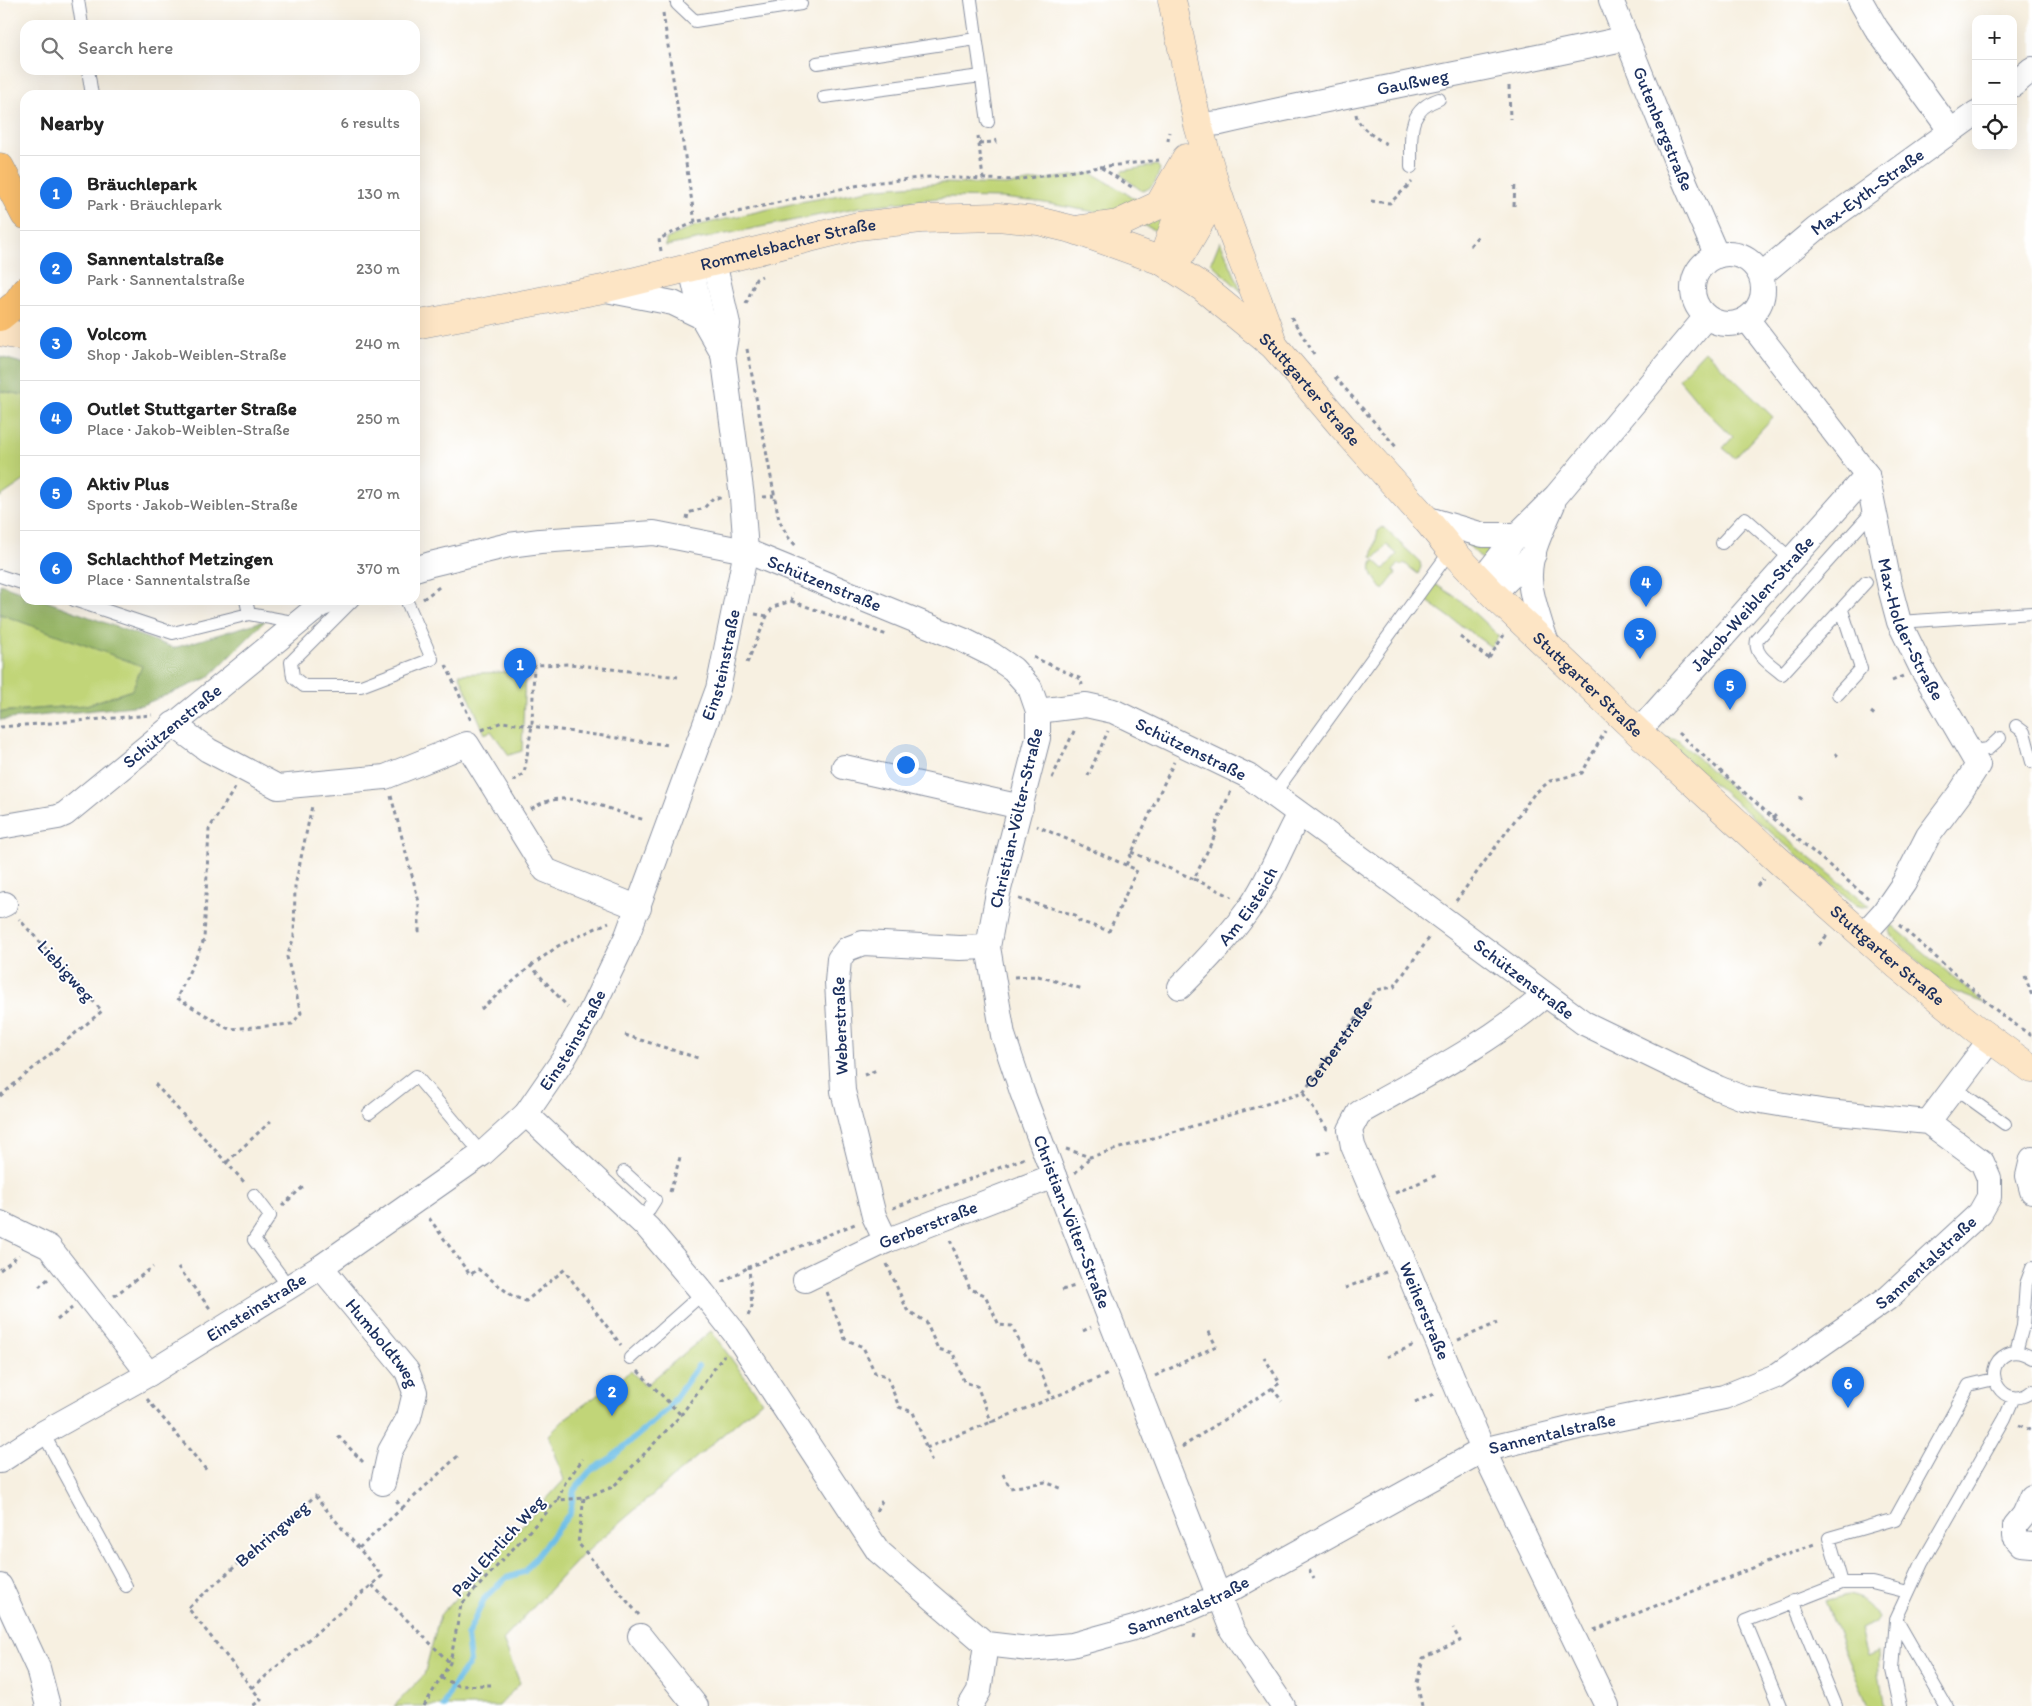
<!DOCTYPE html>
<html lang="en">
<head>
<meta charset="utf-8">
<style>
  body { margin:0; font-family:Itim,sans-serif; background:#f2f2f2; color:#222 }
  .controls { position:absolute; right:15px; top:15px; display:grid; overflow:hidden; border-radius:10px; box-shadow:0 5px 20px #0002 }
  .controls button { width:45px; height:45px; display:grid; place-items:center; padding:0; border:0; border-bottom:1px solid #e0e0e0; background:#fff; color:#222; font:25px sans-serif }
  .you { position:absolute; left:905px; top:764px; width:18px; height:18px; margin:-12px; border:4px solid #fff; border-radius:50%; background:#1a73e8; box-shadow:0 0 0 8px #1a73e833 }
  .badge { display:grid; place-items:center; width:32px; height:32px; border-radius:50%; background:#1a73e8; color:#fff; font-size:16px; font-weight:700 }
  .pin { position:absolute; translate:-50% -41px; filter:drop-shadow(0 1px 2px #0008) }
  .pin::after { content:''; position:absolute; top:26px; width:18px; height:15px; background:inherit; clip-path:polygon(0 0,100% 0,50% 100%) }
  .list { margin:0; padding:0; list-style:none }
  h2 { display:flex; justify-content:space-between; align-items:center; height:65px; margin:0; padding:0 20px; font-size:21px }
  h2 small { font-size:16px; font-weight:400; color:#767676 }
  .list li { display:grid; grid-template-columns:32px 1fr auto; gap:15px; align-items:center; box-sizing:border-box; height:75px; padding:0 20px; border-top:1px solid #e0e0e0 }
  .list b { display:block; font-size:19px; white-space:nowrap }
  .list p { margin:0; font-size:16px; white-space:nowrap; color:#767676 }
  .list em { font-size:16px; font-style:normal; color:#767676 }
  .icon { flex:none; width:28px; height:28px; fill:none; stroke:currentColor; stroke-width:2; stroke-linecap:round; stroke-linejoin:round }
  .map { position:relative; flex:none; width:2032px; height:1706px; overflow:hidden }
  .search { position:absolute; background:#fff; box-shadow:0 5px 20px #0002; left:20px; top:20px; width:400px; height:55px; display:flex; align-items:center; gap:12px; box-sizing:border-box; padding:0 18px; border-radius:15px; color:#767676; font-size:19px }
  .panel { position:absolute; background:#fff; box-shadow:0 5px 20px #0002; left:20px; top:90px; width:400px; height:515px; border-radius:15px }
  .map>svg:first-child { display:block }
  .green { fill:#c1d578; stroke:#6e826b }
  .forest { fill:#98b668; stroke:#5a7263 }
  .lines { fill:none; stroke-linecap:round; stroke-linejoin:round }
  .stream { stroke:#6cbee7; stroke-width:6 }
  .lane-casing { stroke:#8990a0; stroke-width:14 }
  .street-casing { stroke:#8990a0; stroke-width:26 }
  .secondary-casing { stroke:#8990a0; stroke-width:29 }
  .highway-casing { stroke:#8990a0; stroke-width:29 }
  .path { stroke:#8990a0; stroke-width:3; stroke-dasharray:4 4; stroke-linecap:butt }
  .lane { stroke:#fff; stroke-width:12 }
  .street { stroke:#fff; stroke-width:24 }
  .secondary { stroke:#fde5c5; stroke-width:28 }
  .highway { stroke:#f9be6d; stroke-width:28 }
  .labels { text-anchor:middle; stroke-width:4; stroke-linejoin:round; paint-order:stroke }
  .street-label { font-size:18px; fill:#1b2f5e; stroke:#fff }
</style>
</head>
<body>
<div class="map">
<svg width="2032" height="1706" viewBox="0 0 2032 1706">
  <rect width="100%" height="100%" fill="#fff"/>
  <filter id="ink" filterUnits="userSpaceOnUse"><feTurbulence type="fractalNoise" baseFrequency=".02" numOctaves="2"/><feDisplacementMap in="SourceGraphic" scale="10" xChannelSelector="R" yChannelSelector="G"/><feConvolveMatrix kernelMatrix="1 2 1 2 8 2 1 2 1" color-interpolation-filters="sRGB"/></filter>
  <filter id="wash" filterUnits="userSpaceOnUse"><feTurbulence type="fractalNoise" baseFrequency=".0096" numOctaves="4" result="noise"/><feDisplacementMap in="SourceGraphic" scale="20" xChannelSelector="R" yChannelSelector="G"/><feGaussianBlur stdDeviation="1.12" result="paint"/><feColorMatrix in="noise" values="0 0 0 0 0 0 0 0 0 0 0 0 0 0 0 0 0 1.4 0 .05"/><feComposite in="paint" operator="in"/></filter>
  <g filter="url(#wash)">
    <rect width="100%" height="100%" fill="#f7f0e1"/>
    <!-- green -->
    <path class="green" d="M1157,165L1160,169C1156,181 1154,188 1142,191L1121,175L1122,171Z
      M1092,173L1144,204L1111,213L1095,212L1039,202L1002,198L947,197L860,207L666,246V239L695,226L800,202L880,188L942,183L1006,185Z
      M1153,218H1168L1159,232L1143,225Z
      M1220,241L1242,292L1211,263Z
      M1705,351L1773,417L1735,458L1723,448L1733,437L1705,410L1679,379Z
      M0,391L25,395V480L0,497Z
      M1383,527L1420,562L1421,567L1418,574L1404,563L1401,566L1399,564L1393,571L1396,573L1383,590C1376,580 1367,571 1374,560L1384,569L1397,554L1387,545L1375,558L1372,557L1378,531Z
      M1465,542L1500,545L1486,563Z
      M1433,583L1459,599L1499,636L1491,647L1423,598Z
      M0,614L143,665L132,690L86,705L0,712Z
      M525,671L522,751L509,755L491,731L485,734L459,674Z
      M1662,737L1677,740L1681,743L1774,828L1869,906L1862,907L1856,905C1791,849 1725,795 1662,737Z
      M1892,925L1984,1003L1950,990L1937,980L1893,937L1890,931Z
      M711,1331L762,1401L580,1557L503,1640L520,1683L499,1706H394L424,1675L440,1615L564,1480L549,1435L567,1417L631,1371L645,1386Z
      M1847,1595C1862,1598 1872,1603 1878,1618L1874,1624L1859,1630L1866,1656L1878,1651L1879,1674L1885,1706H1868L1825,1601Z"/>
    <!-- forest -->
    <path class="forest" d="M0,357L25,364V395L0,391Z
      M0,584L25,593V600H43L174,648L266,620L208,678L142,705L0,720V712L86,705L132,690L142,666L0,614Z"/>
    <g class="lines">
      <!-- stream -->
      <path class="stream" d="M444,1706L452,1687L470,1662L467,1636L484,1599L506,1578L524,1572L570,1513L574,1490L590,1471L611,1458L667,1410L698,1366"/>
    </g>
  </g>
  <g filter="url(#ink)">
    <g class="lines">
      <!-- lane casing -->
      <g class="lane-casing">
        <path id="lane" d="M78,0L82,25
          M677,0V4L695,21L801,4
          M971,0L988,122
          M817,63L976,39
          M88,70L92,95
          M824,97L981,76
          M1411,167C1412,137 1405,111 1439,99
          M1722,543L1745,518L1792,560
          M0,576L25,584
          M1866,582L1782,674C1772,665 1753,655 1757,640L1874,510
          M74,600L173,633L249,614L298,623
          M246,600L249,614
          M353,600L291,662L293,677L304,686H361L432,659L408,604
          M1899,622L2032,613
          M1838,694L1861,669L1842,610
          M2016,726L2024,732L2032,762
          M1971,751L1988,749L2000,738
          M1273,795L1451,550
          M1955,1088L2005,1124
          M369,1113L416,1076L482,1154
          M624,1172L655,1200L641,1222
          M254,1195L270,1216L254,1240L289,1287
          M2016,1352L2023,1326L2026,1284L2032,1268
          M630,1358L703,1293
          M2032,1358C2024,1353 2015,1350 2007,1354C1977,1369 2005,1414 2032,1391
          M43,1433L126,1586
          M1842,1583L1829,1538L1895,1519L1969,1385L1994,1379
          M1793,1601L1836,1706
          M1896,1619L1946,1706
          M1780,1706L1745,1621L1842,1583H1872L1908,1592
          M1900,1706L1892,1670L1896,1619L1922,1563L2005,1418L2014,1397"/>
      </g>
      <!-- street casing -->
      <g class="street-casing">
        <g id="street">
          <path id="s2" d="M1611,0L1678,166L1717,256"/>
          <path d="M1860,0L1876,28L1950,130"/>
          <path d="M2013,85L2032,69"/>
          <path id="s3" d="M1198,125L1220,123C1355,92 1492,68 1627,38"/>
          <circle cx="1728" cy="289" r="35"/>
          <path d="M691,268L702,317L723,354"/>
          <path id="s4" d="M1761,275L1816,229L1976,113"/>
          <path d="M606,290L673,303L702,317"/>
          <path id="s5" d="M1747,319L1867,475L1890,588L1899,622L1922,669L1978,765L1960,793L1928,836L1904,883L1884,912L1863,935"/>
          <path d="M1425,518L1483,535H1517"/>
          <path id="s6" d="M415,569L431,564L509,545L540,541L654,533L746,551L963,640L991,654L1013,669L1030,688L1038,711V738L998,893L988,947L1003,1035L1022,1092L1054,1176L1232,1630L1283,1706"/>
          <path d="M1481,581L1517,535L1556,496L1706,317"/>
          <path d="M1493,594L1534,554"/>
          <path d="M1547,643C1541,627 1529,591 1530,575C1530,551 1544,526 1553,504"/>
          <path d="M173,724L208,750L278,787L385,777L467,744L545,870L639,908"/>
          <path id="s7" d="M1638,732L1867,475"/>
          <path d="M844,767L1021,807"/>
          <path id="s8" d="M0,827L58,817L65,814L298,623L320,605L333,600"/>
          <path d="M0,906L5,904"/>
          <path id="s9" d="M1180,987C1206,961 1230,936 1251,906C1271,877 1282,844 1299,814"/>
          <path id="s10" d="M1545,995C1489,1044 1423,1077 1359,1113L1350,1130L1353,1146L1376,1200L1405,1264L1483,1450L1607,1706"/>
          <path id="s11" d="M526,1114L648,1228L703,1293L737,1336L878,1551L986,1644L1029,1649L1072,1645L1134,1628L1189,1609L1219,1596L1483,1450L1578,1427L1724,1397L1776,1376L1888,1298L1980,1213L1989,1197V1178L1982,1162L1928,1122L1827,1112L1743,1098L1718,1088L1584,1023L1418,900L1248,776L1113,711L1086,705L1038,711"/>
          <path d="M1928,1122L1990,1040"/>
          <path d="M2032,1159L2028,1176L2032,1191"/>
          <path d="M0,1223L49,1247L149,1374"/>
          <path d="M886,1241L874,1216L843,1091L837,982L839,959L847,949L863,943L960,948L988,947"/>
          <path id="s12" d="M321,1267L407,1371L415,1392L409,1417L390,1451L383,1483"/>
          <path id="s13" d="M805,1280L886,1241L1054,1176"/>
          <path id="s14" d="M0,1461L43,1433L149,1374L321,1267L482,1154L526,1114L563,1060L590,1013L627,936L718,689L746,551L742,497L723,354L728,324L714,262"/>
          <path d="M2032,1497L2024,1515L2015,1526V1537L2021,1544L2032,1545"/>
          <path d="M0,1586L38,1668L48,1706"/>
          <path d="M640,1636L696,1706"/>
          <path d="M970,1706L979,1691L986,1644"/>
        </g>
      </g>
      <!-- secondary casing -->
      <g class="secondary-casing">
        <g id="secondary">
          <path d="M1172,0L1198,125L1212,173L1207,210L1173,268"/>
          <path d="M1214,180C1230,236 1256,290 1274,346"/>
          <path d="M1081,229L1118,224L1159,205L1186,158"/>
          <path d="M1162,261L1181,207L1185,170"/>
          <path id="s15" d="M415,325L603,289L858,226L921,219L998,217L1038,221L1075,230L1162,261L1202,287L1274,346L1342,426L1425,518L1451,550L1493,594L1638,732L1778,860L1897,965L1976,1029L2032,1069"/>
          <path d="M0,332L25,337"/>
        </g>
      </g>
      <!-- highway casing -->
      <g class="highway-casing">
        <path id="highway" d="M0,167L25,215
          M0,317L16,304L25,291"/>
      </g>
      <!-- path -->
      <g class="path">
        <path d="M663,13L695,222"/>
        <path d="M1509,86L1510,119"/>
        <path d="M1356,114C1358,128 1377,139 1389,145"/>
        <path d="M978,136L983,179"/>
        <path d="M1168,141L1169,132"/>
        <path d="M979,143L996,142L995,137"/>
        <path d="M1100,167L1159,160"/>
        <path d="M1371,201L1390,203L1412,182"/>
        <path d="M1514,206L1515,182"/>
        <path d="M1470,246L1479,235"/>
        <path d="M661,251L659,239L695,222L810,195L870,183L929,177L1015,180L1100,167L1135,189"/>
        <path d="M746,304L756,279L762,276"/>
        <path d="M1291,317L1314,354"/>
        <path d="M747,349L779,520L788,537L797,547"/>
        <path d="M1335,377L1397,448"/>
        <path d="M763,497L774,496"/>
        <path d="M687,519L688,513L704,508L713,498H721"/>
        <path d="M423,599L442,585"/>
        <path d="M791,601L887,635"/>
        <path d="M755,614L767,616"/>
        <path d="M1460,637L1491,660"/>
        <path d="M1033,657L1081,679L1082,685"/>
        <path d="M1489,658L1504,635"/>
        <path d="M747,663L767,616L773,607L791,601L793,594"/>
        <path d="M446,665L472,723"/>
        <path d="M1892,681L1903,676"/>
        <path d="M1871,712L1876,716"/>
        <path d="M0,727L152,715"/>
        <path d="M482,730L502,722L668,745"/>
        <path d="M1678,733L1773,818L1868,898"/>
        <path d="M1835,753L1840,758"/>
        <path d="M1088,776L1108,731"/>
        <path d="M1052,778L1075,729"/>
        <path d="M513,781L524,774L532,725L534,665L570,664L678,677"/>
        <path d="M235,788L209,829L204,940L177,998L229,1029L292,1024L301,1013L287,957L294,937L295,886L312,806"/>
        <path d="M391,796L419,902V935"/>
        <path d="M1799,797L1803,800"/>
        <path d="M531,809C569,784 608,812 646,820"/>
        <path d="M1773,818L1777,814"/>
        <path d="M1131,852L1194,879L1216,833L1215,827L1231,791"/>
        <path d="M1126,865L1174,762"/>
        <path d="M1194,879L1232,897"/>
        <path d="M1757,886L1763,879"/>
        <path d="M1019,899L1075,915L1079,921L1109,931L1137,870L1037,826"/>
        <path d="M1456,901L1534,794L1550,781L1582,773L1605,731"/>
        <path d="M1899,925L2003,1016L2032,1036"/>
        <path d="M1819,945L1828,934"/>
        <path d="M531,966L558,946L609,922"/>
        <path d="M2025,976L2032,996"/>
        <path d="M1014,977L1038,976L1083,989"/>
        <path d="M481,1009L531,966L568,1007"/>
        <path d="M625,1035L701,1059"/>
        <path d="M864,1075L877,1070"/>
        <path d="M155,1084L245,1183"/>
        <path d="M1303,1093L1327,1129H1329"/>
        <path d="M0,1096L102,1011L19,919"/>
        <path id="s1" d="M1066,1149L1090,1157L1303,1093L1376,990L1394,987L1430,937"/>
        <path d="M1318,1154L1333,1151"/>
        <path d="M227,1162L273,1119"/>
        <path d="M1075,1173L1090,1157"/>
        <path d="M670,1192L681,1154"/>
        <path d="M1395,1193L1437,1175"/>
        <path d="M282,1206L305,1185"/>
        <path d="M893,1208L1025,1158"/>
        <path d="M429,1218L470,1275L478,1269L512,1296L526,1301L564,1270L621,1345"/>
        <path d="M950,1240L970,1289L985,1295L999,1325L1012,1326L1027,1358L1037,1362L1052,1398L1108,1374"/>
        <path d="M887,1264L907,1310L926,1322L938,1349L953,1353L964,1382L977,1386L992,1423"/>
        <path d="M178,1267L212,1311"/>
        <path d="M0,1270L19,1255"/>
        <path d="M722,1282L749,1267"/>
        <path d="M39,1287L48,1279"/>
        <path d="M1345,1288L1386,1272"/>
        <path d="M1062,1290L1075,1286"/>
        <path d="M827,1292L845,1339L863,1347L875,1373L887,1376L899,1407L913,1412L932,1463"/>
        <path d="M114,1296L153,1267"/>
        <path d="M748,1316L752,1307L749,1267L855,1224"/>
        <path d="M57,1320L72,1308"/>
        <path d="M1083,1331L1091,1327"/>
        <path d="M1458,1340L1497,1323"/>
        <path d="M1387,1357L1416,1344"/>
        <path d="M638,1371L681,1415"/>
        <path d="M1155,1376L1216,1346L1208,1330"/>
        <path d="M1272,1388L1282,1401"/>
        <path d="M147,1399L208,1472"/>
        <path d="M1415,1402L1436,1393"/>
        <path d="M2019,1425L2032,1431"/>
        <path d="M338,1436L364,1463"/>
        <path d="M1182,1447L1280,1383L1264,1357"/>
        <path d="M926,1448L1052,1398"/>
        <path d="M1003,1474L1010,1488L1045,1482L1063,1489"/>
        <path d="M584,1498L578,1543L639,1615"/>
        <path d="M558,1500L565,1483L583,1459"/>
        <path d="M402,1508L459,1455"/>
        <path d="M876,1511L882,1501"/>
        <path d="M359,1548L402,1508L396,1500"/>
        <path d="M1309,1570L1314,1579"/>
        <path d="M372,1585L450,1663"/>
        <path d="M1594,1630L1814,1544"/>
        <path d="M1194,1638L1196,1630"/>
        <path d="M441,1678L459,1686L491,1685"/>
        <path d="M252,1688L382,1576L315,1496L188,1608L252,1688L261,1700L252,1706"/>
        <path d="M424,1706L450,1663L461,1605L558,1500L584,1498L613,1487L681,1415L724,1355"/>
        <path d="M1422,1706L1417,1683L1423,1658L1460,1641L1453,1628"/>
      </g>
      <!-- lane -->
      <use href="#lane" class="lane"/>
      <!-- street -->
      <use href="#street" class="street"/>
      <!-- secondary -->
      <use href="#secondary" class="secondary"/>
      <!-- highway -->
      <use href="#highway" class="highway"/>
    </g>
  </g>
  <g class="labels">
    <!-- street labels -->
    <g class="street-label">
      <text dy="6" stroke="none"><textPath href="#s3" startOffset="219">Gaußweg</textPath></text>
      <text dy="6" stroke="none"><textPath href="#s2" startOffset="139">Gutenbergstraße</textPath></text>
      <text dy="6" stroke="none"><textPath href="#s4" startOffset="135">Max-Eyth-Straße</textPath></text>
      <text dy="6" stroke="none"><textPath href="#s15" startOffset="382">Rommelsbacher Straße</textPath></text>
      <text dy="6" stroke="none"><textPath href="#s15" startOffset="962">Stuttgarter Straße</textPath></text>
      <text dy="6" stroke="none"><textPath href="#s6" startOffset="421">Schützenstraße</textPath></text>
      <text dy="6" stroke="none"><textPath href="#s7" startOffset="172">Jakob-Weiblen-Straße</textPath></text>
      <text dy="6" stroke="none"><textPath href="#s5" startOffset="358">Max-Holder-Straße</textPath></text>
      <text dy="6" stroke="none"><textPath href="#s14" startOffset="1124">Einsteinstraße</textPath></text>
      <text dy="6" stroke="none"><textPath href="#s15" startOffset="1368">Stuttgarter Straße</textPath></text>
      <text dy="6" stroke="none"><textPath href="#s8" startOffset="205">Schützenstraße</textPath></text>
      <text transform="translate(1191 749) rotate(26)" y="6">Schützenstraße</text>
      <text transform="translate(1016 818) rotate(-77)" y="6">Christian-Völter-Straße</text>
      <text dy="6" stroke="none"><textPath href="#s9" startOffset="106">Am Eisteich</textPath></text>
      <text dy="6" stroke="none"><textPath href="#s15" startOffset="1772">Stuttgarter Straße</textPath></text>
      <text transform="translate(66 971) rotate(48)" y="6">Liebigweg</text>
      <text transform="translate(1524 979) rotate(37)" y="6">Schützenstraße</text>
      <text transform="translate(840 1026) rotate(-92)" y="6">Weberstraße</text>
      <text dy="6" stroke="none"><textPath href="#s14" startOffset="719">Einsteinstraße</textPath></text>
      <text dy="6" stroke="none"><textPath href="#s1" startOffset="308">Gerberstraße</textPath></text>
      <text dy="6" stroke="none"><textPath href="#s6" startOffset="1209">Christian-Völter-Straße</textPath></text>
      <text dy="6" stroke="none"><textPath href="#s13" startOffset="135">Gerberstraße</textPath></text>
      <text dy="6" stroke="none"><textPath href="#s11" startOffset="1741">Sannentalstraße</textPath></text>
      <text dy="6" stroke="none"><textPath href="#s14" startOffset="299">Einsteinstraße</textPath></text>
      <text dy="6" stroke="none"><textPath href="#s10" startOffset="436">Weiherstraße</textPath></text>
      <text dy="6" stroke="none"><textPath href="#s12" startOffset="98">Humboldtweg</textPath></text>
      <text dy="6" stroke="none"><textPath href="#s11" startOffset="1321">Sannentalstraße</textPath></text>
      <text transform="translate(272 1534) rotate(-41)" y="6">Behringweg</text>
      <text transform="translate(498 1546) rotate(-48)" y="6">Paul Ehrlich Weg</text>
      <text dy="6" stroke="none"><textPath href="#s11" startOffset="916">Sannentalstraße</textPath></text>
    </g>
  </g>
</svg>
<div class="controls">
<button>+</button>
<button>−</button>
<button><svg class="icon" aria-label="locate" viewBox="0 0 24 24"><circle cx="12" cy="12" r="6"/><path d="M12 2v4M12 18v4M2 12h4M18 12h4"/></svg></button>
</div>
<div class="you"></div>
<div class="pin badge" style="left:520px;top:689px">1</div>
<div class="pin badge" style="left:612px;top:1416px">2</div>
<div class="pin badge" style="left:1640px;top:659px">3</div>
<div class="pin badge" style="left:1646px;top:607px">4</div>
<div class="pin badge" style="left:1730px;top:710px">5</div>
<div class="pin badge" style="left:1848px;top:1408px">6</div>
<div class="search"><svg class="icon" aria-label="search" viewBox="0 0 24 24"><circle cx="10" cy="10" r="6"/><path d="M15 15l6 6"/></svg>Search here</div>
<section class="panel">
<h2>Nearby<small>6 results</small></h2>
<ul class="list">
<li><span class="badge">1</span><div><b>Bräuchlepark</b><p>Park · Bräuchlepark</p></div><em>130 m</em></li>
<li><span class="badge">2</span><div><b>Sannentalstraße</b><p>Park · Sannentalstraße</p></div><em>230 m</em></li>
<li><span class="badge">3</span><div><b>Volcom</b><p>Shop · Jakob-Weiblen-Straße</p></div><em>240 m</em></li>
<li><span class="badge">4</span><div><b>Outlet Stuttgarter Straße</b><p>Place · Jakob-Weiblen-Straße</p></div><em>250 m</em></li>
<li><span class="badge">5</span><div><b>Aktiv Plus</b><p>Sports · Jakob-Weiblen-Straße</p></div><em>270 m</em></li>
<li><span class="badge">6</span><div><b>Schlachthof Metzingen</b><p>Place · Sannentalstraße</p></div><em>370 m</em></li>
</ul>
</section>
</div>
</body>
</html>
